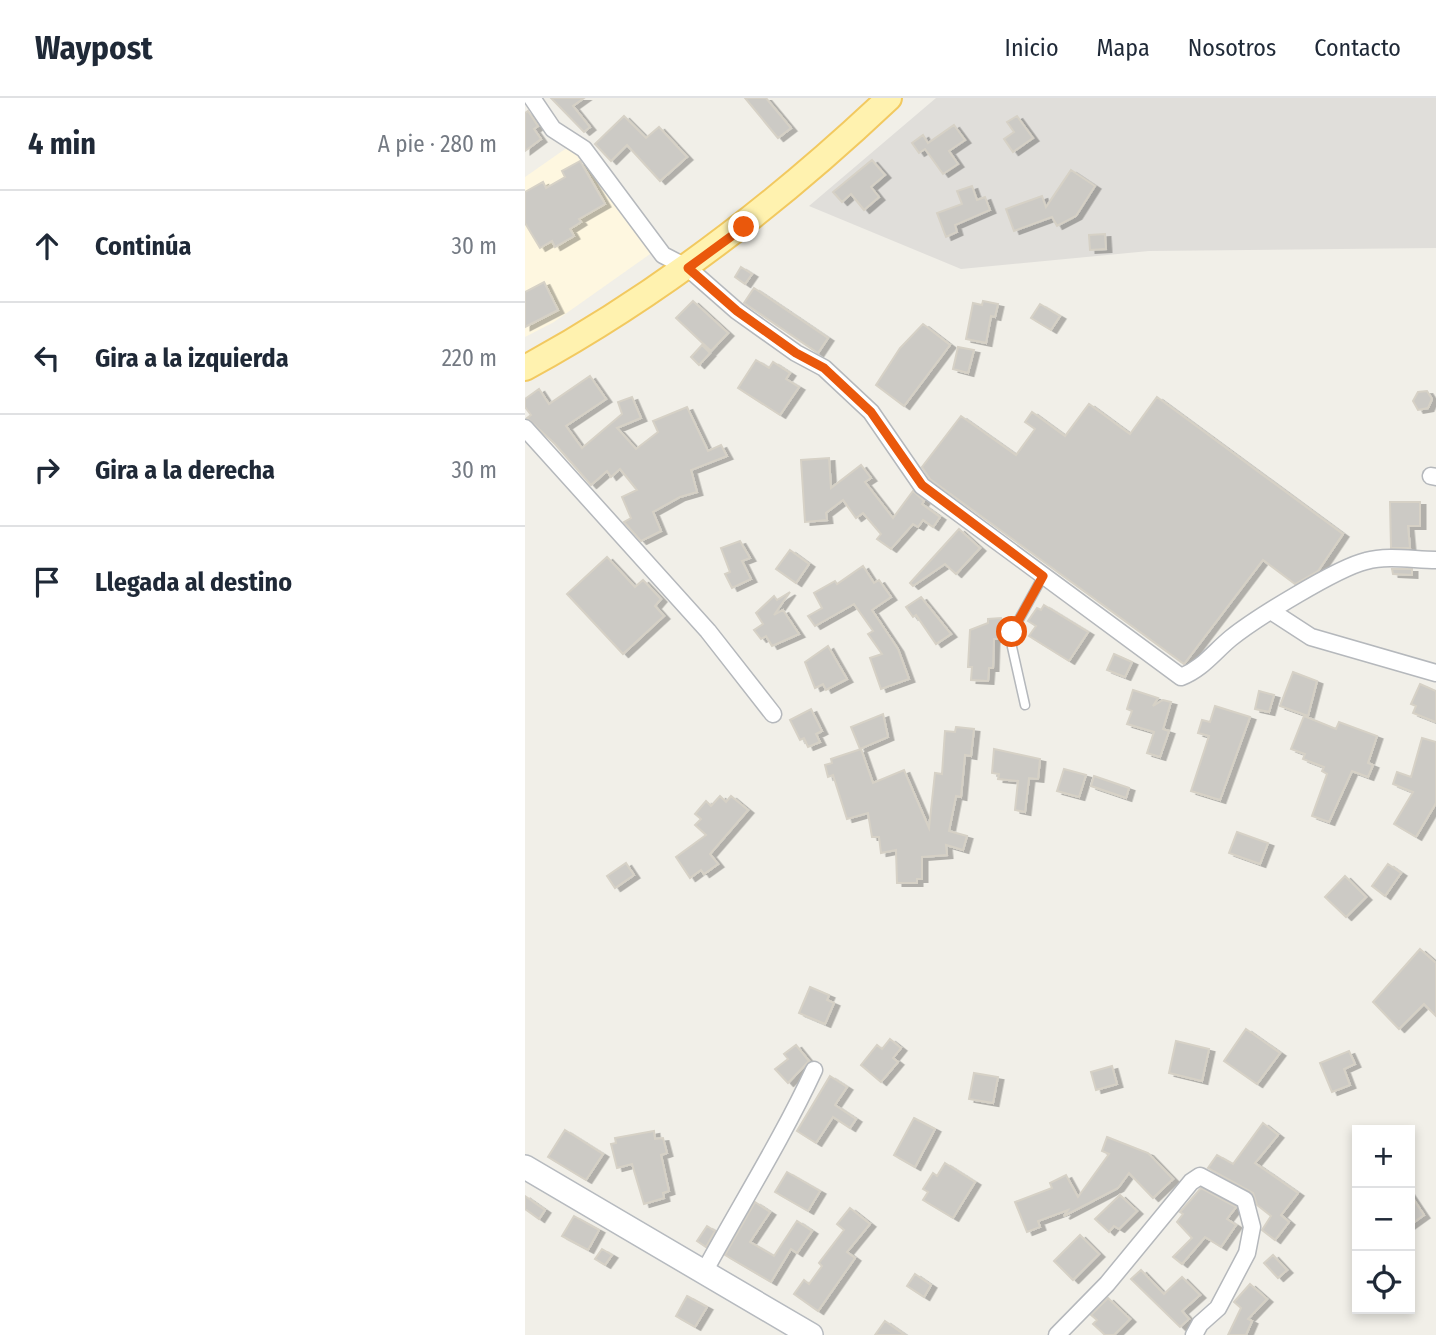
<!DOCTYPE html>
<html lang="es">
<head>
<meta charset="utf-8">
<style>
  body { margin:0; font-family:"Fira Sans Condensed",sans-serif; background:#f6f6f7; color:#1f2937 }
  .controls { position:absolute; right:21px; bottom:21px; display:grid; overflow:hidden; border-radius:0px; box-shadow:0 4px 10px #0003 }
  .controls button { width:63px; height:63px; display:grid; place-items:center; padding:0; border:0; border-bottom:2px solid #e0e1e3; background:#fff; color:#1f2937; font:35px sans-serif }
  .stop { position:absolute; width:21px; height:21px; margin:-16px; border:5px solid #ea580c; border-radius:50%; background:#fff }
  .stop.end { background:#ea580c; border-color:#fff; box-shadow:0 2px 7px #0008 }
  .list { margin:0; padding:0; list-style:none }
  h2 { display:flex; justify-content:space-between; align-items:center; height:91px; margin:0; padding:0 28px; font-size:30px }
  h2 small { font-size:23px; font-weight:400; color:#747a83 }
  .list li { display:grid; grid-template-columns:46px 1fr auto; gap:21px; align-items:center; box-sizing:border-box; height:112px; padding:0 28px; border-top:2px solid #e0e1e3 }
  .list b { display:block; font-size:26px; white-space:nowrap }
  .list em { font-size:23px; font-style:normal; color:#747a83 }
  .icon { flex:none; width:38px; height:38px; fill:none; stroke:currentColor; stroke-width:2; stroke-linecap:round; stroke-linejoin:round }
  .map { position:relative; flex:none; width:911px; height:1237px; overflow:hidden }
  header { display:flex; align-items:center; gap:42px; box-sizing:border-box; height:98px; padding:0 35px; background:#fff; border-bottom:2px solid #e0e1e3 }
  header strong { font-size:33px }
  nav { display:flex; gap:38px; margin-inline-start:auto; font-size:24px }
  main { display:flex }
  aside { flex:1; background:#fff }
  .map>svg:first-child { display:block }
  .commercial { fill:#fef7e0 }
  .industrial { fill:#e0deda }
  .building { fill:#cccac5; stroke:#d6d1c6; stroke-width:2; filter:url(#shadow) }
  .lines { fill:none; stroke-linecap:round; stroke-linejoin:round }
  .lane-casing { stroke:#b5b8bc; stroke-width:11 }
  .street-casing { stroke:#b5b8bc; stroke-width:19 }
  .secondary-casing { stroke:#b6babf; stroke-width:26 }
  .primary-casing { stroke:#f2c960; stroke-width:28 }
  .lane { stroke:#fff; stroke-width:8 }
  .street { stroke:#fff; stroke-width:16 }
  .secondary { stroke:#fff; stroke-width:23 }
  .primary { stroke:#fff2af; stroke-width:24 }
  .route { stroke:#ea580c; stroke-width:9 }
</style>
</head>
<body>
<header>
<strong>Waypost</strong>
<nav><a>Inicio</a><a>Mapa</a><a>Nosotros</a><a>Contacto</a></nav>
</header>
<main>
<aside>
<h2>4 min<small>A pie · 280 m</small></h2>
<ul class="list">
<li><svg class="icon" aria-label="ahead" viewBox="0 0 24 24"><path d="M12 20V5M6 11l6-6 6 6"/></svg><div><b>Continúa</b></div><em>30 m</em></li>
<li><svg class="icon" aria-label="left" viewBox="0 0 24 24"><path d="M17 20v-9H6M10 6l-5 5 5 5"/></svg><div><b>Gira a la izquierda</b></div><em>220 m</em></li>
<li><svg class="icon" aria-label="right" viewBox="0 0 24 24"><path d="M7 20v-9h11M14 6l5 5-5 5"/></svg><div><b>Gira a la derecha</b></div><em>30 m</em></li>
<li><svg class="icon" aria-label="arrive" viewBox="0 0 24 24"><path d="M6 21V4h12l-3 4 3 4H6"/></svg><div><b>Llegada al destino</b></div></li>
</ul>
</aside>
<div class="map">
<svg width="911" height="1237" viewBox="0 0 911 1237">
  <defs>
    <filter id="shadow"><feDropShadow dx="5.5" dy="3" stdDeviation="0" flood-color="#0004"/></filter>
  </defs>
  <rect width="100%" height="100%" fill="#f1efe8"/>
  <!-- commercial -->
  <path class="commercial" d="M53,42L128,154L29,224L0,239V79Z"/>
  <!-- industrial -->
  <path class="industrial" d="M411,0H911V150L624,153L436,171L284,108Z"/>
  <!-- building -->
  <path class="building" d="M26,0H59L48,8L65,29L59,34Z
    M220,0H241L266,30L253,40Z
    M3,13L13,28L9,31L16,41L0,53V15Z
    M99,18L121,40L134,29L162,59L135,83L102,47L86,63L70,46Z
    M492,18L508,40L488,54L479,41L489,34L482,24Z
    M429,27L440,42L424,53L433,66L418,76L400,51L394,55L387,45L398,37L403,45Z
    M347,62L360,77L346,89L354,99L339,112L326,96L317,104L308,94Z
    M55,63L80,106L54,121L56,124L45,131L49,138L30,149L27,143L15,150L0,125V94L18,84L21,90L40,79L37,73Z
    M546,72L570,88L551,118L532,128L527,119L489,133L481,111L517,98L521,109Z
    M447,88L452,102L460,99L465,112L430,127L432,134L421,139L412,115L437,106L432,93Z
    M580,136L581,151L565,152L564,137Z
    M216,169L227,176L220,186L210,179Z
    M19,184L33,212L0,229V194Z
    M229,190L303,240L293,255L219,205Z
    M168,203L203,235L186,253L151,220Z
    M458,203L473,206L470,219L466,218L461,245L441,241L448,205L457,207Z
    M515,206L535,218L526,232L506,220Z
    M398,226L425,247L379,308L351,287L375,250Z
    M177,247L185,255L174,267L166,259Z
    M433,249L449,252L443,275L428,271Z
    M231,262L244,270L248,264L265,275L261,281L274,289L255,317L213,290Z
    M65,278L81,301L41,328L57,350L97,316L93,304L107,299L116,320L92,330L111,351L133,334L128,323L162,309L183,353L196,347L202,358L166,372L172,394L155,399L128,414L136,433L116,443L99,424L106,420L97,399L112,392L95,371L86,379L82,373L66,387L30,346L2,320L6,317L0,309V301L14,291L24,306Z
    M902,293L907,301L903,310L893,312L888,303L893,294Z
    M632,299L818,436L793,473L770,486L738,462L659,566L405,381L397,369L436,318L491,357L510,331L500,324L507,314L540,338L564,306L605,336Z
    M304,360L306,390L336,367L346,380L340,384L368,420L388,393L399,403L397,406L415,419L408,429L398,422L393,429L388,426L366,451L352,441L356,436L338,415L331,420L318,402L301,415L302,422L280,424L276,362Z
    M865,404H895V428H883L885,450H866Z
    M434,431L455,450L431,476L420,466L388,488L385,485Z
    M215,443L225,460L217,463L226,481L207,490L200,476L205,474L196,450Z
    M265,452L284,466L271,485L251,471Z
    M82,459L110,489L118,482L136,501L130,508L139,518L98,556L42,496Z
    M338,468L349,485L354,482L366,499L347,512L373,551L384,581L356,591L345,560L357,556L343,536L348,533L329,506L290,528L283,518L297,510L289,495L310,483L312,486Z
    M867,471H887V477L868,476Z
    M265,494L249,517L258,512L274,536L247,548L241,538L236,541L229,532L238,526L231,515L249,498L252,502Z
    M396,499L426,536L411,546L391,517L388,519L381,509Z
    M519,507L563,534L544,563L504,538L511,528L503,523L512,510L516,512Z
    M476,520L478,541H469L468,570H464L463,583L446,582L447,569H443L445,532L463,525V521Z
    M303,548L322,581L301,592L298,586L290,590L280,564Z
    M589,556L607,564L600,579L582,572Z
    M768,574L792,583L783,618L755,608Z
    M895,586L911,593V624L888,615L891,608L886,606Z
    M608,592L633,600L628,608L638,602L646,604L638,631L644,633L635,659L622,655L629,634L602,626L607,613L602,611Z
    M734,593L749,597L744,614L730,611Z
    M690,608L725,619L695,702L666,693L684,638L673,635L677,622L685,624Z
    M286,611L297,633L291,636L295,644L283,649L279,640L275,642L265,622Z
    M358,616L363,639L335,651L326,629Z
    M779,618L811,631L814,624L852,638L843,665L848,667L843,679L827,673L804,724L787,718L802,676L797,673L799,669L778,661L780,656L766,651Z
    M431,629L449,631L446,658L440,657L436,699L431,698L424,733L442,738L438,752L421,747L422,757L397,759V781H392V785H372L371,752L356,755L354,739H347L343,715L322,721L308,677L303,679L300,667L307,665L306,661L336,651L348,685L379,672L404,730L410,675L417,676L420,633L430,634Z
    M897,640L911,644V705L891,739L869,726L888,694L868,686L872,674L886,679Z
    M469,651L515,661L513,681L504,680L500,714L490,712L493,683L473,681L474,676L467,675Z
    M539,671L561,677L554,699L532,693Z
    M569,678L604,690L601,700L566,688Z
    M195,698L201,704L206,698L223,712L185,756L193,766L179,776L176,772L165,780L151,759L181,737L170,727L176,721L170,716L181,703L186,708Z
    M712,734L743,745L735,766L704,755Z
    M101,765L109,777L90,790L82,778Z
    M863,766L876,775L860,798L847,788Z
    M820,778L841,799L821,819L800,799Z
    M895,851L911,865V918L899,906L874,931L848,904Z
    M285,889L304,897L302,902L309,905L300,926L274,915Z
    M721,931L755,955L732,986L699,963Z
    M365,941L376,950L368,960L373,964L356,984L336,967L352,947L357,951Z
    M651,943L684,951L677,983L644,975Z
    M271,947L284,963L263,985L250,971L263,961L259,956Z
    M824,953L830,966L819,971L825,987L807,994L795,965Z
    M587,968L592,986L571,992L566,974Z
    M449,975L473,979L468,1005L444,1001Z
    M305,978L322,989L310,1007L331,1021L325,1030L308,1019L291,1045L272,1033Z
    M389,1020L410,1031L390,1069L369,1057Z
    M738,1025L753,1037L730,1065L773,1095L756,1117L764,1124L750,1142L737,1132L746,1118L732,1107L728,1095L683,1070L692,1057L708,1066Z
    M40,1032L78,1056L61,1082L23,1059Z
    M129,1033L130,1041L138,1040L142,1055L136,1057L144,1093L138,1095L139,1100L119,1106L107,1066L92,1070L86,1046L91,1045L90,1040Z
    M582,1039L623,1055L648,1081L628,1100L604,1075L593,1090L539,1118L543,1112L513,1123L515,1129L502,1134L490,1104L527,1090L525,1085L541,1077L553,1099L584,1056L577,1053Z
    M420,1065L450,1084L428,1120L398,1102L403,1094L398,1091L408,1075L412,1078Z
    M262,1074L295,1093L283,1113L250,1094Z
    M676,1090L711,1109L702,1121L711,1127L696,1149L680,1139L657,1166L648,1159L667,1140L652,1124L658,1116L655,1114Z
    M885,1096L899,1117L885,1127Z
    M595,1097L612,1113L594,1131L589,1128L584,1134L570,1121Z
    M0,1098L20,1112L14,1121L0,1111Z
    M230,1104L245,1114L225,1144L249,1158L272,1123L287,1133L272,1155L266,1151L246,1184L200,1157Z
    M325,1110L345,1126L322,1154L330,1160L293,1213L269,1196L279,1182L284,1186L297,1168L294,1165L319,1132L312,1126Z
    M49,1118L74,1132L63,1152L37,1138Z
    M182,1128L190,1133L181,1149L172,1143Z
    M555,1137L574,1156L548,1182L529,1163Z
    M77,1151L87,1157L80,1167L70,1161Z
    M748,1157L762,1172L753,1180L739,1165Z
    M616,1172L639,1196L657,1179L675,1197L657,1213L664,1221L655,1229L606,1181Z
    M390,1176L406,1187L399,1199L382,1188Z
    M725,1186L742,1201L723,1221L727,1223L721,1237H703L716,1210L709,1204Z
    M162,1198L182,1209L170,1229L151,1218Z
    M583,1200L605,1221L589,1237H580L568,1226L572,1222L566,1217Z
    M360,1223L380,1237H350Z"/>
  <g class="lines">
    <!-- lane casing -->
    <g class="lane-casing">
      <path id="lane" d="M500,607L487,549V534L518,478"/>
    </g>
    <!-- street casing -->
    <g class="street-casing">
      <path id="street" d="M7,0L28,31L59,51L138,157L163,170L212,213L271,255L299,270L346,314L397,388L656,579C677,571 689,554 706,540C731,520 812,470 841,463C863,457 889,462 911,462
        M0,330L183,533L248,616
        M906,378L911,379
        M746,513L786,539L911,575
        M179,1174C216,1106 257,1041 289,972
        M532,1237L582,1186L666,1084L675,1078L720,1102L727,1129L722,1155L693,1210L675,1226L669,1237"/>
    </g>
    <!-- secondary casing -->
    <g class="secondary-casing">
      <path id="secondary" d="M0,1069L286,1237"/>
    </g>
    <!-- primary casing -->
    <g class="primary-casing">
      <path id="primary" d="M0,270C134,197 253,105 364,0"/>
    </g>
    <!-- lane -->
    <use href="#lane" class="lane"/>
    <!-- street -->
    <use href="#street" class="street"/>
    <!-- secondary -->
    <use href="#secondary" class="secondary"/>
    <!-- primary -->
    <use href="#primary" class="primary"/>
  </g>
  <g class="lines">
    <!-- route -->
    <path class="route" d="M219,129L163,170L212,213L271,255L299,270L346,314L397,387L518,478L487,534"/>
  </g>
</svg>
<div class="controls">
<button>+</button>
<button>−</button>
<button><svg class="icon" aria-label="locate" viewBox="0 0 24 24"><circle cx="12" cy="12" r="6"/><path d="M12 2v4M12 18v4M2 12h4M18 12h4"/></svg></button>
</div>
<div class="stop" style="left:487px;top:534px"></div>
<div class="stop end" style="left:219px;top:129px"></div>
</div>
</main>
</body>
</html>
